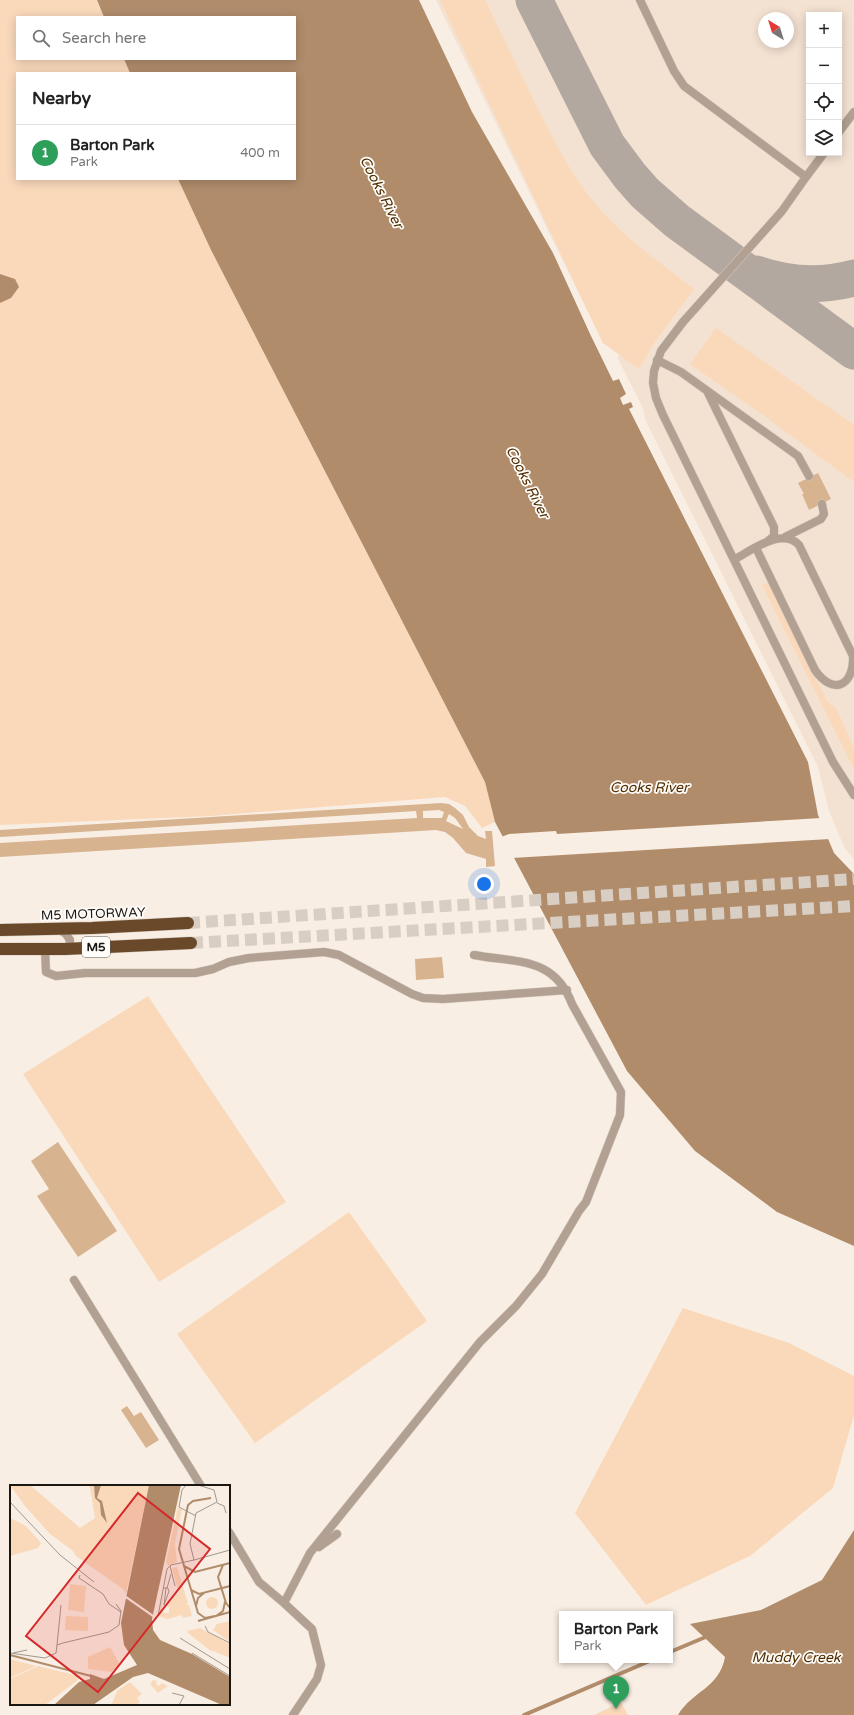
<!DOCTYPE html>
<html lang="en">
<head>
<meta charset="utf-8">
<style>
  body { margin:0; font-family:"Varela Round",sans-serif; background:#f6f6f6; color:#222 }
  .controls { position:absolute; right:12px; top:12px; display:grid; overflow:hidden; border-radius:0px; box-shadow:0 2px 10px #0003 }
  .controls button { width:36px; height:36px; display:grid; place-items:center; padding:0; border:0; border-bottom:1px solid #e0e0e0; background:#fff; color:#222; font:20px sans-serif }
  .compass { position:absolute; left:758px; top:12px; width:36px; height:36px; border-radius:50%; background:#fff; box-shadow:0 2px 10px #0003; rotate:322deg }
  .you { position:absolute; left:484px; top:884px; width:14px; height:14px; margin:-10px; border:3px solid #fff; border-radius:50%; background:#1a73e8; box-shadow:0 0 0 6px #1a73e833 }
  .badge { display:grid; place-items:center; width:26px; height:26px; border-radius:50%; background:#0f766e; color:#fff; font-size:13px; font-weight:700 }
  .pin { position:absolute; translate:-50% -33px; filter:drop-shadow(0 1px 2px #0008) }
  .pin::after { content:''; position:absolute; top:21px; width:14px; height:12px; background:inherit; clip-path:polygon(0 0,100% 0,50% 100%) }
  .popup { position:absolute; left:559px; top:1611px; width:114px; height:52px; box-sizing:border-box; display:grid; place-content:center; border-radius:0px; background:#fff; filter:drop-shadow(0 1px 3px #0005); font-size:13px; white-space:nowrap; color:#767676 }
  .popup b { font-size:15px; color:#222 }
  .popup::after { content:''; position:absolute; left:50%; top:100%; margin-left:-8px; border:8px solid transparent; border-top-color:#fff }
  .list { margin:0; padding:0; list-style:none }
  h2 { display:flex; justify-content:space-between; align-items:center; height:52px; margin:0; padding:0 16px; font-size:17px }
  h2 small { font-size:13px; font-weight:400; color:#767676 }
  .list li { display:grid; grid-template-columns:26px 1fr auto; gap:12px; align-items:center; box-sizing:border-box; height:56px; padding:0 16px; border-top:1px solid #e0e0e0 }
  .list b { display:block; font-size:15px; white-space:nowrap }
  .list p { margin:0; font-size:13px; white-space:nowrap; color:#767676 }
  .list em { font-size:13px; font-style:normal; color:#767676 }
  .icon { flex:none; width:22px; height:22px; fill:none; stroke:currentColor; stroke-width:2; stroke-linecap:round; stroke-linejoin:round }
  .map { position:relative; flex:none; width:854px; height:1715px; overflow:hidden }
  .search { position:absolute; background:#fff; box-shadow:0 2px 10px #0003; left:16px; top:16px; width:280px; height:44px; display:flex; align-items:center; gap:10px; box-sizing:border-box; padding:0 14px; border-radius:0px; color:#767676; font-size:15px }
  .panel { position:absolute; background:#fff; box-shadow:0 2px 10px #0003; left:16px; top:72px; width:280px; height:108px; border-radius:0px }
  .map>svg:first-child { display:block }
  .built { fill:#f3e1d1; fill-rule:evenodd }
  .green { fill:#fad9bb }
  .water { fill:#b08c6b }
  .pier { fill:#f9eee3 }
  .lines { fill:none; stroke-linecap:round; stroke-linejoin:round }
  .stream { stroke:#b08c6b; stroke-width:4 }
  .taxiway { stroke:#b2a8a0; stroke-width:37 }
  .building { fill:#d8b390; fill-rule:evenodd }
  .highway-tunnel { stroke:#d8cec4; stroke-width:12; stroke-dasharray:12 6; stroke-linecap:butt }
  .lane-casing { stroke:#d5cbc2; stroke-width:9 }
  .highway-casing { stroke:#d5cbc2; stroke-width:13 }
  .lane { stroke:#b2a192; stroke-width:8 }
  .highway { stroke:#694929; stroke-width:12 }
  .labels { text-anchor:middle; stroke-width:3.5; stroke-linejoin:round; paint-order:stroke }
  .shield { fill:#fffdfa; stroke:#5f5b58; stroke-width:1 }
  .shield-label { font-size:12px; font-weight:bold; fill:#1a1612 }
  .street-label { font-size:13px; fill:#1a1612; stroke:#fffdfa }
  .water-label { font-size:14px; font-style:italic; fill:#522e01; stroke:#fffdfa }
  .inset-river { fill:none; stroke:#b08c6b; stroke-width:2 }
  .inset-road { fill:none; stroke:#a0988f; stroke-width:1 }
  .view { fill:#d62828; fill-opacity:0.15; stroke:#d62828; stroke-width:2 }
  .inset-edge { fill:none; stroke:#1a1612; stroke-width:2 }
</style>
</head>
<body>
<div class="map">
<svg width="854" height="1715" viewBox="0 0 854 1715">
  <rect width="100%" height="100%" fill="#f9eee3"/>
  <!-- built -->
  <path class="built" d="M436,0H854V859L845,849L829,811L818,767L645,419L643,408L618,359L619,354L603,343ZM809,15H839V153H809ZM764,18H788V42H764Z"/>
  <!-- green -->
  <path class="green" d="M0,0H97L104,17H17V59H124L130,73H17V179H178L211,250L485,782L495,822L482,828L465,806L445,797L211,816L0,825Z
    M440,0H485C501,33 517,66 533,99C555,142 573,181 607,217C633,244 664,266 694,289L654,343L639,369L603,343Z
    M716,328L854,425V482L770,420L690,364Z
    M768,582L827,701L836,708L854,748V769L762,585Z
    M148,996L286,1202L159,1282L23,1074Z
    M349,1212L427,1321L255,1443L177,1334Z
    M683,1308L789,1343L854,1376V1415L833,1488L750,1556L646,1605L575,1513Z
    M621,1702L628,1715H594Z"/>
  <!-- water -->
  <path class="water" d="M97,0H419L472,112L553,253L591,336L613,381L619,379L626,394L620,398L623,405L631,402L633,407L629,409L808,762L818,815L834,853L854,874V1246L777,1212L695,1151L627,1071L495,822L485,782L211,250L178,179H295V73H130L124,59H295V17H104Z
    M0,274L15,279L19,287L11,298L0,303Z
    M854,1530V1715H678C693,1690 719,1689 725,1657L690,1624L761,1610L822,1580Z"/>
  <!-- pier -->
  <path class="pier" d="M821,818L830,839L512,858L501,837L509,834L556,831L557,834Z"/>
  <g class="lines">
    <!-- stream -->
    <path class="stream" d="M670,1652L708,1636
      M524,1715L652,1660"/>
    <!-- taxiway -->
    <path class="taxiway" d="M534,0L607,145L630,176L645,193L677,221L854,351
      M756,274C788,285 821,287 854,278"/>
  </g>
  <!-- building -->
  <path class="building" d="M818,473L831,499L809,510L802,494H804L798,483Z
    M441,803L449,804L455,808L463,815L469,827L478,836L486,839L485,831H492L495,866L486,867V859L466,853L453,838L445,832L436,830L0,857V843L417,818L416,811L0,837V830ZM439,810L444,812L442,818H423V811ZM449,814L455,818L463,829L446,821Z
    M442,957L444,978L416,980L415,959Z
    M58,1142L117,1231L78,1257L37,1196L49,1189L31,1161Z
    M127,1406L134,1416L141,1412L159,1440L146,1448L121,1410Z"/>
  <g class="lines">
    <!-- highway-tunnel -->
    <path class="highway-tunnel" d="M188,923L854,879
      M191,943L854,906"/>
    <!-- lane casing -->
    <g class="lane-casing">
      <path id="lane" d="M640,0L674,71L684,86L806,177L782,211L683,322L661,351L654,371L653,383L656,398L663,415L833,762L854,795
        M839,132L854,112
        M806,177L824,153
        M657,360L681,372L798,456L809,476
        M708,393L774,527V536L768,541
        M785,537L821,519L824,514L822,504
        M735,559C752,550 782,527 799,545L853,656C854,686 833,696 815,670L756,548
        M59,929L66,934L70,940L69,946L65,949
        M45,949L46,972L56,976L85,973H195L213,969L229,962L249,958L324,952L339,955L412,994L423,998L443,999L567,990
        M74,1280L201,1486
        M229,1532L259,1582L284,1603
        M319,1547L337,1534
        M293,1715L317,1679L321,1665L312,1629L284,1603L310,1553L480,1342L516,1306L542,1274L579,1211L586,1202L620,1115L621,1092L572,1004C554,956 516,963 474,955"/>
    </g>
    <!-- highway casing -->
    <g class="highway-casing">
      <path id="highway" d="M0,930L92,928L188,923
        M0,949H65L191,943"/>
    </g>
    <!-- lane -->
    <use href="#lane" class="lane"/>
    <!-- highway -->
    <use href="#highway" class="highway"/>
  </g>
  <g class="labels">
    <!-- shield labels -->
    <rect class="shield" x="82" y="937" width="28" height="20" rx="3"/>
    <g class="shield-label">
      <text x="96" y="951">M5</text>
    </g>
    <!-- street labels -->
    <g class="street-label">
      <text transform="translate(93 913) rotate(-2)" y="5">M5 MOTORWAY</text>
    </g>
    <!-- water labels -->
    <g class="water-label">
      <text transform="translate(382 192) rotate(63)" y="5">Cooks River</text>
      <text transform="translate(528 482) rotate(63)" y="5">Cooks River</text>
      <text x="649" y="792">Cooks River</text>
      <text x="796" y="1662">Muddy Creek</text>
    </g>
  </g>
  <!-- overview -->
  <g transform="translate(10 1485)">
    <rect width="220" height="220" fill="#f9eee3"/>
    <path d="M0,0H20L70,43L85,33L80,2L77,0H139L116,109L113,104L66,71L63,66L40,49L15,21ZM168,22L172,24L165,59L167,77L158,81L156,76ZM0,33L16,41L31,58L28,63L0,71ZM167,82L178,118L175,119L179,120L182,131L173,133L172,130L157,134L149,131V129L154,107L151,126L156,128H159V122L155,121L167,108L169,109L162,83ZM60,99L76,101L74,127L58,125ZM196 118a6 6 0 1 1 12 0a6 6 0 1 1-12 0ZM56,131L78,132V146L55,145ZM220,136V157L203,145L207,139ZM190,143L220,159V173L201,165L202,167L178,148L177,146ZM100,162L110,180L101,187L78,184V172ZM0,174L26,181L0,193ZM28,181L69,191L68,195L35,220H0V194ZM143,195L147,196L146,199L149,201L152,198L158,201L148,208L140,199ZM120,197L132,209L127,213L130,217L127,220L102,219L107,206Z" fill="#fad9bb"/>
    <path d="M84,0H91L87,13L92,16L97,38L91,30L90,18L85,13ZM139,0H171L142,134L143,145L150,155L182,169L220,192V220H212L138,188L123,192L83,220H44L69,197L80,194V189L94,194L127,180L114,160L111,138Z" fill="#b08c6b"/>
    <path d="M115,110L145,131L144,133L114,112Z" fill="#f9eee3"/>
    <path class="inset-river" d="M201,13L183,16L178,20L169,64L188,128L195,133L205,131M213,80L208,92L216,118L220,123M174,81L185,87L220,78M181,105L189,109L220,101M186,121L188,113L194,108M206,131L213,126L215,117M188,136L220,127M0,170L81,191"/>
    <path class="inset-road" d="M176,0L172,5L169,22L186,31M0,17L50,70L84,97M207,18L214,21L216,28M184,75L220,65M160,81L165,101M70,90L69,93L93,109L99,119L111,127M153,103H158V104L159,106L154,120L156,103M157,103L161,89M148,131L157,84L161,80L184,75L180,59L186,28L207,17L204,5L188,0M195,141L198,147L220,158M170,153L220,184M47,160L51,120M0,168L35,173L46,168L47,160L53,158L99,147L109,140L111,126L106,119M3,168L17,165M182,168L220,191M162,208L174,211L169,220"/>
    <path class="view" d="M128,8L200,64L88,207L16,151Z"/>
    <rect width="220" height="220" class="inset-edge"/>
  </g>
</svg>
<div class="controls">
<button>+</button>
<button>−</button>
<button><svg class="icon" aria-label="locate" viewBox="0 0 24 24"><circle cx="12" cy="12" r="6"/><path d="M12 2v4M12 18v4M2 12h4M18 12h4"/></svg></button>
<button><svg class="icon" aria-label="layers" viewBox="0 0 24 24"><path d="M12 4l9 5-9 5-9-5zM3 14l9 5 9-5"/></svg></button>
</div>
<svg class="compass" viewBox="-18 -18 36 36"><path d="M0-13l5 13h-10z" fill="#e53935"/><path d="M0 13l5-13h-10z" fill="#767676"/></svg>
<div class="you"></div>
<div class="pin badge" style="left:616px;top:1709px;background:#2e9e5b">1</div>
<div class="popup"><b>Barton Park</b>Park</div>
<div class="search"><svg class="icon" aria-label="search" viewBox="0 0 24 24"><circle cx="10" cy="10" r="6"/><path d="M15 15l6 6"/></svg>Search here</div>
<section class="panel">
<h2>Nearby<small></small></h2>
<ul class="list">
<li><span class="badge" style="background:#2e9e5b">1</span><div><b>Barton Park</b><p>Park</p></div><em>400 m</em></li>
</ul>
</section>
</div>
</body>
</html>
